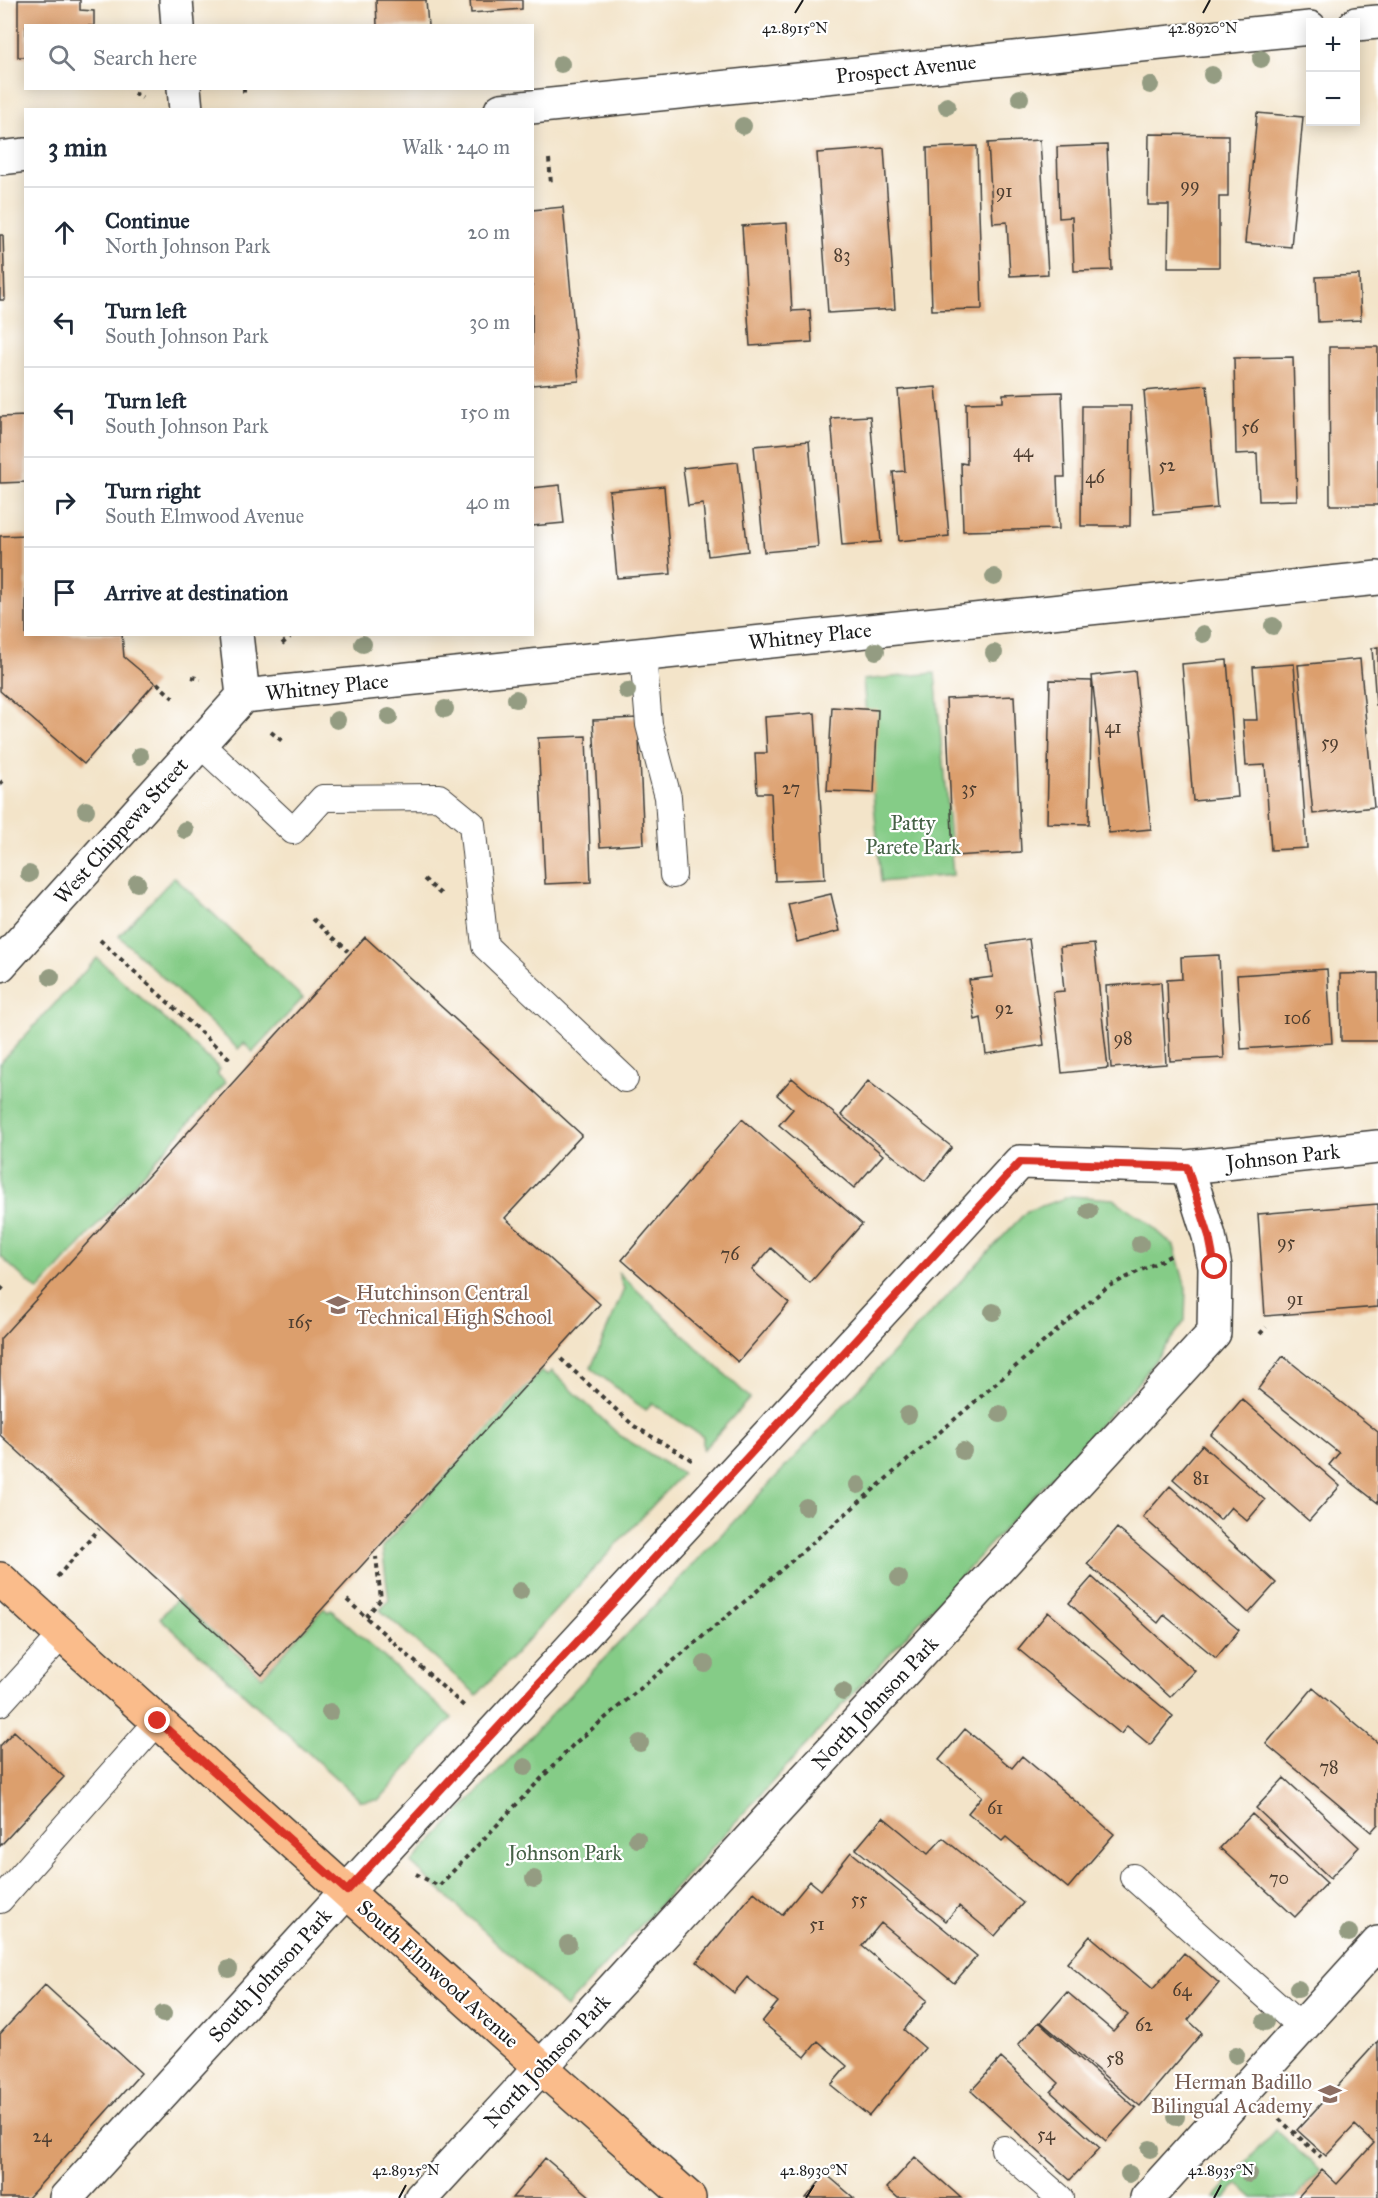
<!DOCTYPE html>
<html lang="en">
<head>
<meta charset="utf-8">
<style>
  body { margin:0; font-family:"IM FELL Great Primer",serif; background:#f2f2f3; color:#1f2937 }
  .controls { position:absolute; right:18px; top:18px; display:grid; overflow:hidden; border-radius:0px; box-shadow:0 3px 15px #0003 }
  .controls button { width:54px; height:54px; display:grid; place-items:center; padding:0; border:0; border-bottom:2px solid #e0e1e3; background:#fff; color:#1f2937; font:30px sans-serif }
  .stop { position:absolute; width:18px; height:18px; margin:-14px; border:4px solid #d93025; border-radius:50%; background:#fff }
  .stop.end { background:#d93025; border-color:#fff; box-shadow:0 2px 6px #0008 }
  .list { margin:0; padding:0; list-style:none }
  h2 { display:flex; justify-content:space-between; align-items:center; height:78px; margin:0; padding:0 24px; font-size:26px }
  h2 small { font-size:20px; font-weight:400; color:#747a83 }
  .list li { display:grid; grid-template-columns:39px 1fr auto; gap:18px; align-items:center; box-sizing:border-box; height:90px; padding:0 24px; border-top:2px solid #e0e1e3 }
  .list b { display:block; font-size:22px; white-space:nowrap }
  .list p { margin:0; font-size:20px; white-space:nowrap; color:#747a83 }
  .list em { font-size:20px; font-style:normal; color:#747a83 }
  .icon { flex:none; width:33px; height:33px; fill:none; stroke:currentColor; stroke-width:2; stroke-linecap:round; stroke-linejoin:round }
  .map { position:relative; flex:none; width:1378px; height:2198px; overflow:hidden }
  .search { position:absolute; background:#fff; box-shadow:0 3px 15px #0003; left:24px; top:24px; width:510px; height:66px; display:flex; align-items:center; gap:15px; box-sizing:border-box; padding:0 21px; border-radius:0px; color:#747a83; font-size:22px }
  .panel { position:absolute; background:#fff; box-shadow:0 3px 15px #0003; left:24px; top:108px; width:510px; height:528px; border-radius:0px }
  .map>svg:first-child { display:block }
  .green { fill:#85cc87; stroke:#507452; stroke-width:1.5 }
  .building { fill:#dc9f6d }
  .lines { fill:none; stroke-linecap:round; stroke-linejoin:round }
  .lane-casing { stroke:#3c3a36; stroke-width:28 }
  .street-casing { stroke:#3c3a36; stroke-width:36 }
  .primary-casing { stroke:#3c3a36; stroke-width:36 }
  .path { stroke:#3c3a36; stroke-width:4; stroke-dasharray:4.5 4.5; stroke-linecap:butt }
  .lane { stroke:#fff; stroke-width:26 }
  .street { stroke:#fff; stroke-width:33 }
  .primary { stroke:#fabc8b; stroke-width:33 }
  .tree { fill:#949c82 }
  .route { stroke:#d93025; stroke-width:8 }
  .ticks { fill:none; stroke:#1c1c1c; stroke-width:2 }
  .labels { text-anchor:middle; stroke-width:4.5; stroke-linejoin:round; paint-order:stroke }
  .number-label { font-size:18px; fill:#4c3d30 }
  .street-label { font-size:21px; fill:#1c1c1c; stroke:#fff }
  .park-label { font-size:21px; fill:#466247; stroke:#fff }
  .education-label { font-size:21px; fill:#785e54; stroke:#fff; text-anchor:start }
  .ticks-label { font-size:15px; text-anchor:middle; fill:#1c1c1c; stroke:#fff; stroke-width:4.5; stroke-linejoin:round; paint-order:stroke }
</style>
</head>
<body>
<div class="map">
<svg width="1378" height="2198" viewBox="0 0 1378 2198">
  <rect width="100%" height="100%" fill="#fff"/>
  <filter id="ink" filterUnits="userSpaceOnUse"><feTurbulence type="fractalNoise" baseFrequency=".0167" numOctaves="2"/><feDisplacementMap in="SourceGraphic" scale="12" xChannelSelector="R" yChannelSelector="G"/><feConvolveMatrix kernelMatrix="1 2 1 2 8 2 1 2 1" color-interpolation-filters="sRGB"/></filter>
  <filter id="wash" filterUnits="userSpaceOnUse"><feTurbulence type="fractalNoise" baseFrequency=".008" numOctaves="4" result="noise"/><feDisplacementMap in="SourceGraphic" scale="24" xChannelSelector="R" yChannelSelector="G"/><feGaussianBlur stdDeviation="1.35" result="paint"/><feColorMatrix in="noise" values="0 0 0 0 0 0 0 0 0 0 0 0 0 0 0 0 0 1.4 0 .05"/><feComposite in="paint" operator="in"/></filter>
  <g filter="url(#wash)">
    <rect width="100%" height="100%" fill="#f3e4c9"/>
    <!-- green -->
    <path class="green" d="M935,673L953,875L881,882L863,680Z
      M174,877L303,998L253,1052L244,1043L238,1049L119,936Z
      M97,958L220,1069L217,1074L226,1082L38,1291L0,1256V1063Z
      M1071,1196L1113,1199L1146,1221L1174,1246L1186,1288L1185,1321L1137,1384L566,2007L411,1863L1027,1211Z
      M618,1272L750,1398L703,1450V1437L652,1403L645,1410L591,1368L624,1289Z
      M541,1371L548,1375L552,1371L619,1435L682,1474L477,1695L380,1610L389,1600L382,1547Z
      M177,1599L262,1677L324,1608L328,1612L331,1610L452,1718L379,1800L361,1801L160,1618Z
      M1275,2130L1320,2170L1295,2198H1254L1238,2184L1226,2198H1214Z"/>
    <g id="blocks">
      <!-- building -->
      <path class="building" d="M18,0H80V10L94,11V26H26V57H18Z
        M376,0H426L428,26H377Z
        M470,0H522V9L471,13Z
        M1257,113L1303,117L1291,247L1245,243Z
        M1149,134L1228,135V197H1219V267H1168L1169,205H1148Z
        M1040,140L1048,274L1010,276L1007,222L993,223L988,143Z
        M1107,145L1112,270L1074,271L1072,217L1059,218L1057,147Z
        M977,146L982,309L932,310L927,148Z
        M884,148L895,309L828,313L817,153Z
        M563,207L579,381L532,385V210Z
        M787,223L792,311L810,310L812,342L750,346L742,226Z
        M0,235H3L5,300H0Z
        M1359,275L1361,320L1318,322L1316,277Z
        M1329,347H1378V505H1330Z
        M1293,357L1297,500L1259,501L1257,453L1236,454L1234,358Z
        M1207,385L1217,508L1154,514L1144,391Z
        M936,387L949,536L899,541L893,472L905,471L898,390Z
        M1062,392L1065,477H1057L1059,529L963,531L961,463L967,464L966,403L1003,402V394Z
        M1082,406H1131L1130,526H1081Z
        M26,416V482L0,483V417Z
        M870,416L881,542L842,545L831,418Z
        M809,441L818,547L764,552L754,446Z
        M738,462L748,551L708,556L703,504L688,506L683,468Z
        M560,485L564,523L532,526V488Z
        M664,486L671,574L617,578L609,491Z
        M26,535V634H122L124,657L155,683L84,764L0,691V536Z
        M1378,647V705H1376L1372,648Z
        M1360,659L1374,807L1313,814L1298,665Z
        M1227,660L1238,797L1193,801L1182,664Z
        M1294,664L1307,848L1271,850L1265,765L1246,766L1243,720H1257L1253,667Z
        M1135,671L1151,829L1109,833L1092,676Z
        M1050,680L1092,681L1089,824L1047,823Z
        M1014,696L1021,852L953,856L946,699Z
        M832,707L878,710L874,793L827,791Z
        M815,713L825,879L775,881L771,793H757L755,753H767L765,717Z
        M638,718L644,844L600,847L593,720Z
        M586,736L591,882L545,884L538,738Z
        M831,894L840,931L797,942L788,904Z
        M365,937L582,1135L505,1218L600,1304L262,1675L0,1435V1339Z
        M1029,939L1044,1045L986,1054L981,1018L975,1020L969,980L993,977L988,945Z
        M1094,944L1108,1068L1062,1073L1053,992L1064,991L1060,947Z
        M1219,955L1224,1058L1170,1061L1167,980L1182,979L1181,957Z
        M1327,969L1332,1043L1241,1049L1237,975Z
        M1378,973V1041H1341L1340,974Z
        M1161,982L1166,1064L1111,1068L1106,986Z
        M792,1078L883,1155L854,1188L779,1125L793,1109L777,1095Z
        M868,1081L952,1147L925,1181L841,1115Z
        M742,1119L862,1224L810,1283L771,1248L752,1270L789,1303L738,1362L622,1260Z
        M1378,1204V1307L1265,1316L1258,1214Z
        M1283,1356L1378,1432V1503L1329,1465L1339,1453L1258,1389Z
        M1242,1399L1340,1486L1309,1521L1211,1435Z
        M1202,1445L1265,1500L1247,1521L1231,1507L1220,1520L1173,1479Z
        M1170,1486L1276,1583L1249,1613L1143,1517Z
        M1117,1528L1239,1630L1216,1658L1164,1615L1158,1623L1087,1564Z
        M1092,1577L1195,1671L1170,1697L1069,1603Z
        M1048,1612L1173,1716L1150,1745L1127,1726L1121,1734L1018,1649Z
        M1313,1688L1378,1743V1824L1371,1832L1266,1744Z
        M965,1729L1012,1768L1022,1756L1114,1834L1068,1888L1006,1837L1002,1841L968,1813L982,1796L939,1760Z
        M14,1731L64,1777L0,1846V1746Z
        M1284,1778L1359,1847L1330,1878L1256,1808Z
        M1252,1814L1327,1883L1295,1917L1220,1848Z
        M883,1817L928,1854L943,1838L1023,1903L995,1936L959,1906L946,1921L856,1849Z
        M851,1852L977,1956L954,1983L881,1923L862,1946L927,2000L904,2030L925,2048L869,2116L831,2085L847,2066L818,2041L805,2057L762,2022L778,2002L747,1977L734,1993L697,1962L754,1892L782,1915L810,1881L821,1890Z
        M1090,1936L1153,1989L1184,1953L1219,1983L1188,2020L1202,2033L1140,2106L1041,2022L1067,1992L1113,2031L1128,2015L1067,1963Z
        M45,1985L141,2073L28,2198H0V2034Z
        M1039,2022L1136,2108L1106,2141L1051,2092L1059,2083L1018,2045Z
        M1378,2041V2198H1297L1322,2170L1337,2184L1374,2143L1355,2125L1326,2156L1297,2130Z
        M1001,2058L1100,2148L1070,2180L971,2091Z
        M915,2157L961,2198H898L887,2188Z
        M545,2158L592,2198H512Z
        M826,2174L854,2198H806Z"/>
    </g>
  </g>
  <g filter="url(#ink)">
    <use href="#blocks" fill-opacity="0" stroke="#3c3a36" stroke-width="1.5"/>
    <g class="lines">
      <!-- lane casing -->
      <g class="lane-casing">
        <path id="lane" d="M643,654L649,725L668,797L673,875
          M200,744L293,831L323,798L439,797L472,824L485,946L625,1079
          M0,1703L62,1635
          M1133,1877L1301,2027
          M0,1900L158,1721
          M1004,2149L1060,2198"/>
      </g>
      <!-- street casing -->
      <g class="street-casing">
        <path id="street" d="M176,0L178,26
          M1356,24L1378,22
          M184,88L186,110
          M501,110L1310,28
          M0,158L26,155
          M236,634L243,696
          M243,696L1378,578
          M0,965L243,696
          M66,2198L347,1891L1020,1162L1187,1167L1378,1147
          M421,2198L1214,1333L1215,1267L1209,1236L1187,1167
          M1147,2198L1378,1943"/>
      </g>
      <!-- primary casing -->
      <g class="primary-casing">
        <path id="primary" d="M0,1579L541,2067L689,2198"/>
      </g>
      <!-- path -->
      <path class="path" d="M244,88V93
        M134,93L142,98
        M549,159L551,184
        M282,644L290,637
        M192,677L201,679
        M157,683L173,698
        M271,732L282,741
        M0,784L3,781
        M424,879L444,897
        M313,919L348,951
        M100,940L231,1060
        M0,1287L5,1291
        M1260,1334L1266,1327
        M561,1359L634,1426L693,1461
        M57,1577L99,1529
        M347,1600L466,1708
        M366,1617L381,1599L376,1557
        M416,1874L439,1886L574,1744L750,1597L1107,1287L1172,1255
        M1279,2119L1321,2157"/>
      <!-- lane -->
      <use href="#lane" class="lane"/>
      <!-- street -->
      <use href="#street" class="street"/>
      <!-- primary -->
      <use href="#primary" class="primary"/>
    </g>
    <!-- trees -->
    <g class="tree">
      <circle cx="1261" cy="59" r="9"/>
      <circle cx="561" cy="64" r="9"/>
      <circle cx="1212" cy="75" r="9"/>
      <circle cx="1150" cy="85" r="9"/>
      <circle cx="1020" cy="98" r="9"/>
      <circle cx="947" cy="106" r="9"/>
      <circle cx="743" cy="126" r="9"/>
      <circle cx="994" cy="577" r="9"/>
      <circle cx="1273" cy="626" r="9"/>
      <circle cx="1203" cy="634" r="9"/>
      <circle cx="363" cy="644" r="9"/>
      <circle cx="876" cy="651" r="9"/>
      <circle cx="994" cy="653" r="9"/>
      <circle cx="627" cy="691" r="9"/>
      <circle cx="516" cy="699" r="9"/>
      <circle cx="445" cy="709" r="9"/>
      <circle cx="389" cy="717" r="9"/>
      <circle cx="337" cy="720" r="9"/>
      <circle cx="140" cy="756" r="9"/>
      <circle cx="86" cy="810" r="9"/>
      <circle cx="185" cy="830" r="9"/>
      <circle cx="29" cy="874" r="9"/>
      <circle cx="137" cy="883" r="9"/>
      <circle cx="51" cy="977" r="9"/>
      <circle cx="1089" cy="1211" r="9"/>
      <circle cx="1140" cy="1244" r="9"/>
      <circle cx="993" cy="1312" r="9"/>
      <circle cx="1000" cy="1414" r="9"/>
      <circle cx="908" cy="1415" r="9"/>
      <circle cx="963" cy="1451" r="9"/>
      <circle cx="858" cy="1485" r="9"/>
      <circle cx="806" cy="1507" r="9"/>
      <circle cx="899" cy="1578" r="9"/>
      <circle cx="520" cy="1591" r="9"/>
      <circle cx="705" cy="1664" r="9"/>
      <circle cx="843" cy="1692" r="9"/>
      <circle cx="330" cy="1712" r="9"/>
      <circle cx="640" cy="1743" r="9"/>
      <circle cx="525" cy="1767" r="9"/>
      <circle cx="637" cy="1839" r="9"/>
      <circle cx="534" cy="1879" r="9"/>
      <circle cx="1349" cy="1933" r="9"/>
      <circle cx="568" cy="1944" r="9"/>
      <circle cx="229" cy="1969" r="9"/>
      <circle cx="1298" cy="1989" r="9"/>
      <circle cx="163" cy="2014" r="9"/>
      <circle cx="1265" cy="2022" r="9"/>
      <circle cx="1236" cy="2055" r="9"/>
      <circle cx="1176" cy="2117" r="9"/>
      <circle cx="1150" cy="2149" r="9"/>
      <circle cx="1129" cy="2174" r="9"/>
      <circle cx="1249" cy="2174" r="9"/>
    </g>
  </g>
  <g class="lines" filter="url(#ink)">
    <!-- route -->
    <path class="route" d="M158,1721L347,1891L1020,1162L1187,1167L1209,1236L1215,1267"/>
  </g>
  <!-- ticks -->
  <path class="ticks" d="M795,13L803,0M1203,13L1210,0M399,2198L406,2185M806,2198L814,2185M1214,2198L1221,2185"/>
  <!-- icons -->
  <defs>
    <g id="school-bare" transform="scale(1.8)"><path d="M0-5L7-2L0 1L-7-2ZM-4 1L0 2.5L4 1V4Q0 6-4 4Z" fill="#8d6e63" stroke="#fff" stroke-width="2.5" paint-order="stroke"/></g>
  </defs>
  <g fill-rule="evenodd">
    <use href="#school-bare" x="338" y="1305"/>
    <use href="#school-bare" x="1330" y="2094"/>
  </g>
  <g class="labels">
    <!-- number labels -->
    <g class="number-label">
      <text x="1190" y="191">99</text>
      <text x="1004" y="197">91</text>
      <text x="842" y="261">83</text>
      <text x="1250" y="433">56</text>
      <text x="1023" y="457">44</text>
      <text x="1167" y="471">52</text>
      <text x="1095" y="483">46</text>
      <text x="1113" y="733">41</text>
      <text x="1330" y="748">59</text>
      <text x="791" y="794">27</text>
      <text x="969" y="794">35</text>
      <text x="1004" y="1014">92</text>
      <text x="1297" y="1024">106</text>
      <text x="1123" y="1044">98</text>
      <text x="1286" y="1248">95</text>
      <text x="730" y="1260">76</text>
      <text x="1295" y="1305">91</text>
      <text x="300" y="1328">165</text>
      <text x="1201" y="1484">81</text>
      <text x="1329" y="1773">78</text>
      <text x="995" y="1814">61</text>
      <text x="1279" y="1884">70</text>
      <text x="859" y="1905">55</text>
      <text x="817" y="1930">51</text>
      <text x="1182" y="1996">64</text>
      <text x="1144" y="2031">62</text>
      <text x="1115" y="2064">58</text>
      <text x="1046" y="2140">54</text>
      <text x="42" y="2142">24</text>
    </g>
    <!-- street labels -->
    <g class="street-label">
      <text transform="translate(906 69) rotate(-6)" y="7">Prospect Avenue</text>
      <text transform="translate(810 636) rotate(-6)" y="7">Whitney Place</text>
      <text transform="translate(327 687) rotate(-6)" y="7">Whitney Place</text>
      <text transform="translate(121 831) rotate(-48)" y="7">West Chippewa Street</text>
      <text transform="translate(1283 1157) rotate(-6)" y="7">Johnson Park</text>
      <text transform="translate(875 1703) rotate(-47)" y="7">North Johnson Park</text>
      <text transform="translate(438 1974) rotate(42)" y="7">South Elmwood Avenue</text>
      <text transform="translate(270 1975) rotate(-48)" y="7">South Johnson Park</text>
      <text transform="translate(547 2061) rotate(-47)" y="7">North Johnson Park</text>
    </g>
    <!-- park labels -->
    <g class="park-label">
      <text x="913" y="830">Patty<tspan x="913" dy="24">Parete Park</tspan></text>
      <text x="565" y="1860">Johnson Park</text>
    </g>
    <!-- education labels -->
    <g class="education-label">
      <text x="356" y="1300">Hutchinson Central<tspan x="356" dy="24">Technical High School</tspan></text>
      <text x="1312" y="2089" text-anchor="end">Herman Badillo<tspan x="1312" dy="24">Bilingual Academy</tspan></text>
    </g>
  </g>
  <g class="ticks-label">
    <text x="795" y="33">42.8915°N</text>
    <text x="1203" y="33">42.8920°N</text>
    <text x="406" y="2175">42.8925°N</text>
    <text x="814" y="2175">42.8930°N</text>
    <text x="1221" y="2175">42.8935°N</text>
  </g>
</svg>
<div class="controls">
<button>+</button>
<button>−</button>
</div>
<div class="stop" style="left:1215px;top:1267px"></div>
<div class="stop end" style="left:158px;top:1721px"></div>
<div class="search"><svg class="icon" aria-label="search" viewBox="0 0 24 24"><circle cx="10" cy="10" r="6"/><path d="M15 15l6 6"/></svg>Search here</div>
<section class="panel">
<h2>3 min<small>Walk · 240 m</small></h2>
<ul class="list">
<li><svg class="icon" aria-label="ahead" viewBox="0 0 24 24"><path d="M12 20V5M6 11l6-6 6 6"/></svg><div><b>Continue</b><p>North Johnson Park</p></div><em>20 m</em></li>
<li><svg class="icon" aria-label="left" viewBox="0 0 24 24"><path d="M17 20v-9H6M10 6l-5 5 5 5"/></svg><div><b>Turn left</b><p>South Johnson Park</p></div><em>30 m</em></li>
<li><svg class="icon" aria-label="left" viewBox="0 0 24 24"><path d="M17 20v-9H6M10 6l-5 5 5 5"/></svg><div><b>Turn left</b><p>South Johnson Park</p></div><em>150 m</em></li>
<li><svg class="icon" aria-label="right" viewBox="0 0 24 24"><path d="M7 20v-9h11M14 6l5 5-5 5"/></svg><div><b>Turn right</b><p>South Elmwood Avenue</p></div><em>40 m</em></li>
<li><svg class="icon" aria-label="arrive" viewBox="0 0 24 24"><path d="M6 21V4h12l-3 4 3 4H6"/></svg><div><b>Arrive at destination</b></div></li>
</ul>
</section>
</div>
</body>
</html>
